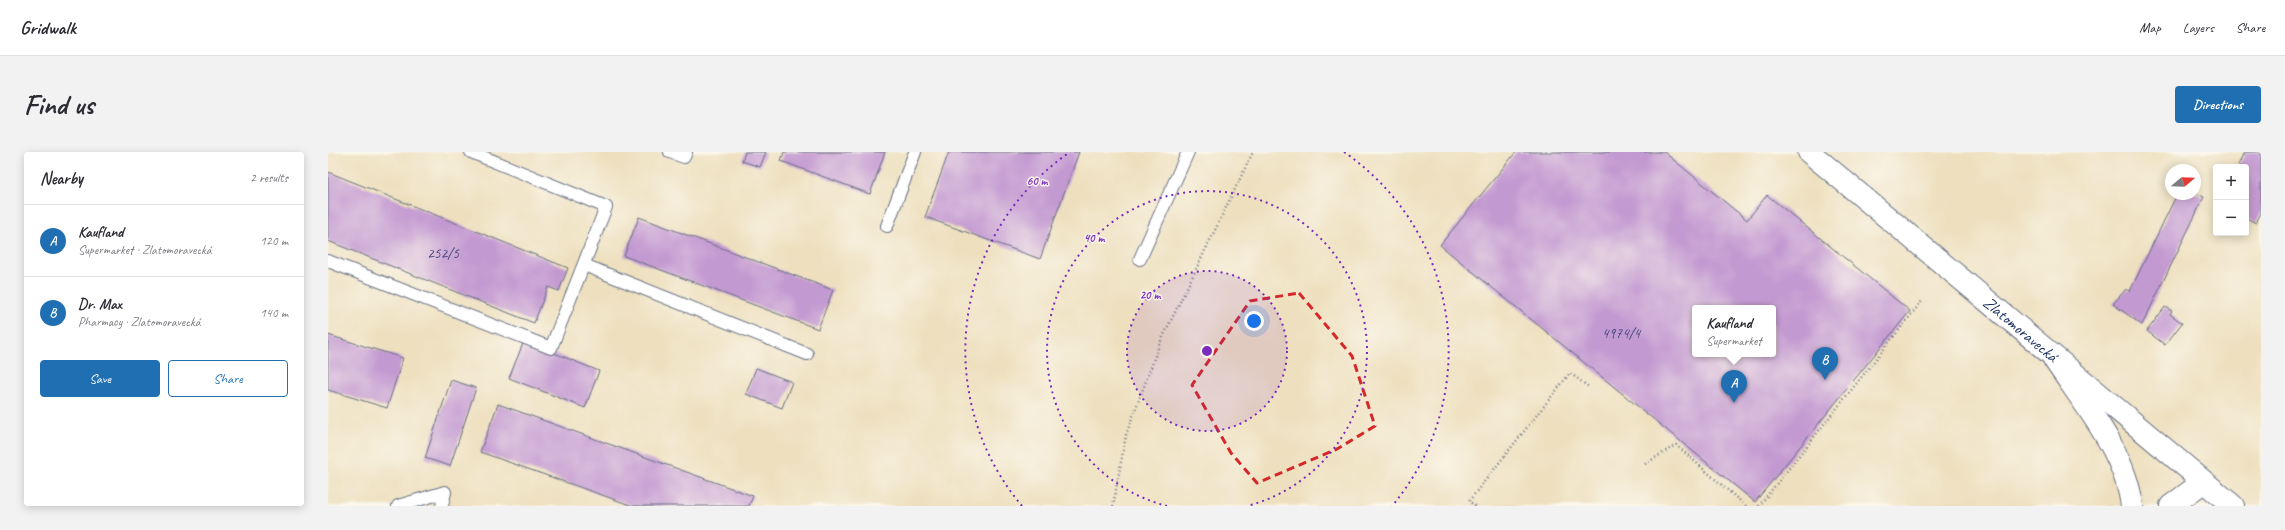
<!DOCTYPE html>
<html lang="en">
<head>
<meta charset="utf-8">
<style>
  body { margin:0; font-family:Caveat,sans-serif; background:#f2f2f3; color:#2b2b33 }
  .controls { position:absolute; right:12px; top:12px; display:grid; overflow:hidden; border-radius:4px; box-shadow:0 2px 10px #0003 }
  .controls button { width:36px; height:36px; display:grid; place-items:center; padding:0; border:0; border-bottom:1px solid #e1e1e2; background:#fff; color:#2b2b33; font:20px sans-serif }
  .compass { position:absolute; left:1837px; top:12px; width:36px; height:36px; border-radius:50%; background:#fff; box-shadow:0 2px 10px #0003; rotate:71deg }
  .you { position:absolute; left:926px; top:169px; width:14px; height:14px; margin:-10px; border:3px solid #fff; border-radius:50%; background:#1a73e8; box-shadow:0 0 0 6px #1a73e833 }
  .badge { display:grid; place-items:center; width:26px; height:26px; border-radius:50%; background:#1f6fb2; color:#fff; font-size:13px; font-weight:700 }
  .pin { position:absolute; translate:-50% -33px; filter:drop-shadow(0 1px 2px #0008) }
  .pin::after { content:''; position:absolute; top:21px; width:14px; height:12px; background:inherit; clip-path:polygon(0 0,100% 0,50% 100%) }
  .popup { position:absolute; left:1364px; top:153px; width:84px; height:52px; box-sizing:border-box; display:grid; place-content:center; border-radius:4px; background:#fff; filter:drop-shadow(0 1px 3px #0005); font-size:13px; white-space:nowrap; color:#7c7c81 }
  .popup b { font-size:15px; color:#2b2b33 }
  .popup::after { content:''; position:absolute; left:50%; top:100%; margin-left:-8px; border:8px solid transparent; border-top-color:#fff }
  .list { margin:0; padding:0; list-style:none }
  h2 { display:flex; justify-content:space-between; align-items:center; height:52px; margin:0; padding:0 16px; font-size:17px }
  h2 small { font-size:13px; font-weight:400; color:#7c7c81 }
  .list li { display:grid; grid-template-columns:26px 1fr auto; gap:12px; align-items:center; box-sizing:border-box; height:72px; padding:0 16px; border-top:1px solid #e1e1e2 }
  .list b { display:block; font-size:15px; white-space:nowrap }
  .list p { margin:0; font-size:13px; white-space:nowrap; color:#7c7c81 }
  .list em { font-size:13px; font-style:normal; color:#7c7c81 }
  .actions { display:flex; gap:8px; padding:12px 16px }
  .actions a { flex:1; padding:9px 0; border:1px solid #1f6fb2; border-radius:4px; text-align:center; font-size:14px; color:#1f6fb2 }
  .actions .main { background:#1f6fb2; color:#fff }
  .map { position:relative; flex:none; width:1933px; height:354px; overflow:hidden; border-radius:4px }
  header { display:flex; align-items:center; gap:24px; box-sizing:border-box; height:56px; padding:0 20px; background:#fff; border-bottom:1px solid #e1e1e2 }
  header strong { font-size:19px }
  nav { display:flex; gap:22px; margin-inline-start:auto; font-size:14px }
  .intro { display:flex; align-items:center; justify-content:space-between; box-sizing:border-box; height:96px; padding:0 24px }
  h1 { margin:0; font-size:28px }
  .button { padding:10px 18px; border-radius:4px; background:#1f6fb2; color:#fff; font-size:14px; font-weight:700 }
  main { display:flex; gap:24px; padding:0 24px }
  aside { flex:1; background:#fff; border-radius:4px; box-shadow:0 2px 10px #0003 }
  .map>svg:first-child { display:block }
  .building { fill:#c399d1; fill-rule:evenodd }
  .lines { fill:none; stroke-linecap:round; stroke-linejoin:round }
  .lane-casing { stroke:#656d80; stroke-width:14 }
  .street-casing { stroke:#656d80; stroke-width:24 }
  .primary-casing { stroke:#656d80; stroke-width:24 }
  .path { stroke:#656d80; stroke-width:2.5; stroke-dasharray:1 3; stroke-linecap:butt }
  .lane { stroke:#fff; stroke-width:12 }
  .street { stroke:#fff; stroke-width:22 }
  .primary { stroke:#fff; stroke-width:22 }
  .marked { fill:none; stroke:#d62828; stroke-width:3; stroke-dasharray:8 5; stroke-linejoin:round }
  .ring { fill:none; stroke:#7b2cbf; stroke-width:2; stroke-dasharray:2 4 }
  .labels { text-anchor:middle; stroke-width:3; stroke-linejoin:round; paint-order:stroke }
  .number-label { font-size:15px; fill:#454a7b }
  .street-label { font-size:17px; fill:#1b2f5e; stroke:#fbf7ec }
  .centre { fill:#7b2cbf; stroke:#fbf7ec; stroke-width:2 }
  .ring-label { font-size:12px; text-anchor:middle; font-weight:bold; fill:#7b2cbf; stroke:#fbf7ec; stroke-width:3; stroke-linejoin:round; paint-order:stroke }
</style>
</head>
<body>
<header>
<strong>Gridwalk</strong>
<nav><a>Map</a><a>Layers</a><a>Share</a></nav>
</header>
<div class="intro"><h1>Find us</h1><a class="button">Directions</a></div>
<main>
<aside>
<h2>Nearby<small>2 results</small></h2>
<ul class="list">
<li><span class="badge">A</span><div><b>Kaufland</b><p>Supermarket · Zlatomoravecká</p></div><em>120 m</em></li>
<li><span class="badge">B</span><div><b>Dr. Max</b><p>Pharmacy · Zlatomoravecká</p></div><em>140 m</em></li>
</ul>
<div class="actions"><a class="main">Save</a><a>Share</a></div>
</aside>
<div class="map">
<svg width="1933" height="354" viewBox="0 0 1933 354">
  <rect width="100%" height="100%" fill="#fbf7ec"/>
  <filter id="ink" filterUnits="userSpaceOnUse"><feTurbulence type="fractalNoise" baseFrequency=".025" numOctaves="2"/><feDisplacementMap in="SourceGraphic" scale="8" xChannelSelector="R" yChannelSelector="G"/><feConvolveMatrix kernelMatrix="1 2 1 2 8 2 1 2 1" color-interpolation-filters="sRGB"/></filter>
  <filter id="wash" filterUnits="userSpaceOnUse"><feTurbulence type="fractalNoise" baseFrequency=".012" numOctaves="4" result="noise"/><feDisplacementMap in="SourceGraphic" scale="16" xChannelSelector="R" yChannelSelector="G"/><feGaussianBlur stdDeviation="0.9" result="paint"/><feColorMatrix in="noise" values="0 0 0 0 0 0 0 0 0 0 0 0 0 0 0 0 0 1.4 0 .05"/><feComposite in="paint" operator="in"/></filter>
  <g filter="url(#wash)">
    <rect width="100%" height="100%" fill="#eee0bf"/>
    <g id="blocks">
      <!-- building -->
      <path class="building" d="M417,0H438L432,15L414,9Z
        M456,0H557L542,42L453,9Z
        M621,0H751L712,107L597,65Z
        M1188,0H1336L1419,68L1439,43L1582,159L1427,350L1112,93ZM1367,156H1445V202H1367Z
        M1917,0H1933V61L1928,71L1918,66V15H1910Z
        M0,20L240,116L231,139L220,135L206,171L0,89Z
        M1867,41L1876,45L1814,173L1785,152L1798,137L1802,139L1849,42Z
        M311,65L505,138L490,177L296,104Z
        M1837,155L1844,159L1842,162L1854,171L1837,193L1819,179Z
        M0,183L75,206L59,256L0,238Z
        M196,189L271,219L257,256L181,226Z
        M428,216L464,230L454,256L418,242Z
        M123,228L148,236L122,314L97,306Z
        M170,252L425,344L421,354H305L152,300Z"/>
    </g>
  </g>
  <g filter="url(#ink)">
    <use href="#blocks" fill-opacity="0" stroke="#656d80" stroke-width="1"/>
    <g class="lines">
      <!-- lane casing -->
      <g class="lane-casing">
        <path id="lane" d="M342,0L356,5L358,0
          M559,74L587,0
          M812,107L860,0
          M0,109L223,196L278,55L143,0
          M256,113L479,202
          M70,354L117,340L114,354"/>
      </g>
      <!-- street casing -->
      <g class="street-casing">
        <path id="street" d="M1726,207C1756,252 1797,299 1804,354
          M1843,354L1875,330"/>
      </g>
      <!-- primary casing -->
      <g class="primary-casing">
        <g id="primary">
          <path id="s1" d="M1481,0L1905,354"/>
        </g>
      </g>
      <!-- path -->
      <path class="path" d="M1317,312L1348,293L1418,354
        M785,354L798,283L832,191L925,0
        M1147,354L1141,349L1242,221L1262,236
        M1431,354L1594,149"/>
      <!-- lane -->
      <use href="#lane" class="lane"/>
      <!-- street -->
      <use href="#street" class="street"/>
      <!-- primary -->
      <use href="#primary" class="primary"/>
    </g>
  </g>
  <!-- marked area -->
  <path class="marked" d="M971,141L1024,204L1047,274L1009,297L929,331L903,301L864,233L922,149Z"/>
  <!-- distance rings -->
  <circle cx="879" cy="199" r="80" fill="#7b2cbf" fill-opacity=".12"/>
  <g class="ring">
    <circle cx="879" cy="199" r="80"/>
    <path d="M839 354A160 160 0 1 1 919 354"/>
    <path d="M694 354A241 241 0 0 1 742 0M1016 0A241 241 0 0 1 1064 354"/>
  </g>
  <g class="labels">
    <!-- number labels -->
    <g class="number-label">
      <text x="115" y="106">252/5</text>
      <text x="1293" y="186">4974/4</text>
    </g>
    <!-- street labels -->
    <g class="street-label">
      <text dy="6" stroke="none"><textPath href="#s1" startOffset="276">Zlatomoravecká</textPath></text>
    </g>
  </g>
  <circle cx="879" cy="199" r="6" class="centre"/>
  <g class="ring-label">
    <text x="709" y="33">60 m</text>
    <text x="766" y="90">40 m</text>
    <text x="822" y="147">20 m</text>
  </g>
</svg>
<div class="controls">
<button>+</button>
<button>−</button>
</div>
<svg class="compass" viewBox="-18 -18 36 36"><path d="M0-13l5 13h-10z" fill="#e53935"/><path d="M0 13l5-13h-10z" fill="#7c7c81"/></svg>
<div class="you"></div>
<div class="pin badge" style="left:1406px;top:251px">A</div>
<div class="popup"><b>Kaufland</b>Supermarket</div>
<div class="pin badge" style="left:1497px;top:228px">B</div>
</div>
</main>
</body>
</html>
